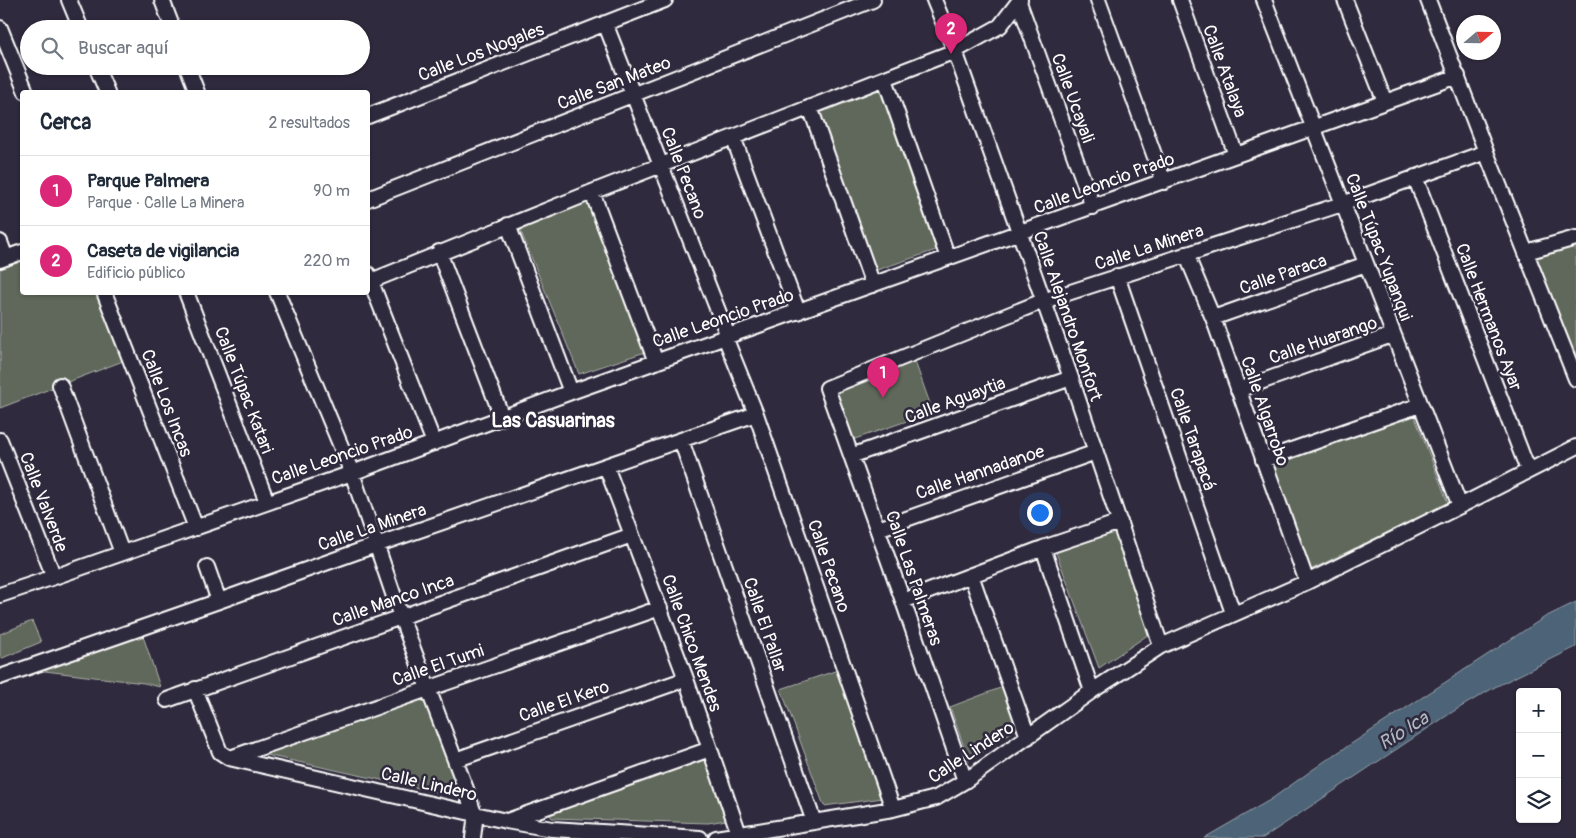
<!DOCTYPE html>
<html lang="es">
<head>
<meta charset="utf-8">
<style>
  body { margin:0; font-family:Pangolin,sans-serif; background:#f6f6f7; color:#1f2937 }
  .controls { position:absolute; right:15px; bottom:15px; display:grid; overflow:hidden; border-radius:5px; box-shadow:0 1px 4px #0004 }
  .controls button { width:45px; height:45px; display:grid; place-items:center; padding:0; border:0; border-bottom:1px solid #e0e1e3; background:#fff; color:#1f2937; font:25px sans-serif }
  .compass { position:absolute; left:1456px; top:15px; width:45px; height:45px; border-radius:50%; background:#fff; box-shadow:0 1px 4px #0004; rotate:70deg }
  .you { position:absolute; left:1039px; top:512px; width:18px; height:18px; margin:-12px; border:4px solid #fff; border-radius:50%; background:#1a73e8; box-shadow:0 0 0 8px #1a73e833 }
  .badge { display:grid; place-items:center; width:32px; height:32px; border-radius:50%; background:#db2777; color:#fff; font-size:16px; font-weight:700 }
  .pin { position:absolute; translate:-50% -41px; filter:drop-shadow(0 1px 2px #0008) }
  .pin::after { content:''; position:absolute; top:26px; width:18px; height:15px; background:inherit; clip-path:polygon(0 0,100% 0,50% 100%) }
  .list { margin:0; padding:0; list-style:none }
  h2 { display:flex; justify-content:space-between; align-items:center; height:65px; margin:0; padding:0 20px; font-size:21px }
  h2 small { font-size:16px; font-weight:400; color:#747a83 }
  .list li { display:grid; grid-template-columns:32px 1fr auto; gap:15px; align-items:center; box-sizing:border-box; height:70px; padding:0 20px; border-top:1px solid #e0e1e3 }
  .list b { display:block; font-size:19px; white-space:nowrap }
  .list p { margin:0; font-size:16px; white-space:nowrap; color:#747a83 }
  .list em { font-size:16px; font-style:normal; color:#747a83 }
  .icon { flex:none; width:28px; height:28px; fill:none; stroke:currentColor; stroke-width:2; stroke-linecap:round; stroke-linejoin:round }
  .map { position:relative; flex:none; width:1576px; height:838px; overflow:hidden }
  .search { position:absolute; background:#fff; box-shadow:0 1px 4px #0004; left:20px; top:20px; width:350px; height:55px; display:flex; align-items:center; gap:12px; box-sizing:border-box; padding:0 18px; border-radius:28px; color:#747a83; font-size:19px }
  .panel { position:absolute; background:#fff; box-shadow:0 1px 4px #0004; left:20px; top:90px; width:350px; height:205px; border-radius:5px }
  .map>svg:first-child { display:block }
  .park { fill:#5f675a; stroke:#afb3ac }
  .water { fill:#4d6477; stroke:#94a2ad }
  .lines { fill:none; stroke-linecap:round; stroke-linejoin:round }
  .minor-casing { stroke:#fff; stroke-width:18 }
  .minor { stroke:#2f2a3d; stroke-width:14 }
  .labels { text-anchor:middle; stroke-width:5; stroke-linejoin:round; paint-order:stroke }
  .street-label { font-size:18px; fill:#fff; stroke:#2f2a3d }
  .water-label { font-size:19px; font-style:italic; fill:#afb9c2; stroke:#2f2a3d }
  .quarter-label { font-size:20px; font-weight:bold; fill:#fff; stroke:#2f2a3d }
</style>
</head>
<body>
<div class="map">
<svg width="1576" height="838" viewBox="0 0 1576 838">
  <rect width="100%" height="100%" fill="#2f2a3d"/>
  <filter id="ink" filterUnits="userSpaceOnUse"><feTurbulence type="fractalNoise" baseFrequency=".02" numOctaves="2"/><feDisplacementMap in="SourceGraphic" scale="10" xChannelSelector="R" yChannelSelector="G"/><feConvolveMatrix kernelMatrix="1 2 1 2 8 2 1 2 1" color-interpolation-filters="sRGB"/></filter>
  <g filter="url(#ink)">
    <!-- park -->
    <path class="park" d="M877,82L936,250L874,271L816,107Z
      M588,195L645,352L579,374L517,222Z
      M1576,246V359L1537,258Z
      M22,253V292L96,293L123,361L0,408V261Z
      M913,356L933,412L852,440L834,384Z
      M1414,415L1448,503L1310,570L1272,464Z
      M1117,526L1155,630L1099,668L1054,547Z
      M32,621L41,642L0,659V634Z
      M140,627L160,687L144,683L20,668Z
      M838,670L883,798L824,806L781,689Z
      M1008,685L1022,725L969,761L950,707Z
      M424,690L459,791L455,796L266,755V749Z
      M707,752L732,819L708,823L552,818L549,813Z"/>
    <!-- water -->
    <path class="water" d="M1576,602V647L1495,687L1454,711L1263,838H1204L1270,800L1325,761L1545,617Z"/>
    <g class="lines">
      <!-- minor casing -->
      <g class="minor-casing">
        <path id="minor" d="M69,0L81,29
          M162,0L173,29
          M934,0L955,51L1071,378L1161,646
          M1098,0L1164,182
          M1180,0L1236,155
          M1264,0L1460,506
          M1345,0L1385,102
          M1428,0L1486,152L1576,379
          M1019,2L1093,207
          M605,23L728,336
          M0,28L26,92
          M96,66L107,92
          M187,66L197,92
          M885,79L948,258
          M810,107L873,285
          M368,116L665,0
          M733,137L798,312
          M1415,177L1528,470
          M592,192L656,362
          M368,199L873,0
          M508,225L571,392
          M0,242L6,258
          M439,252L502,417
          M1526,252L1576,238
          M1186,254L1213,318L1307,582
          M0,260L22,252
          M368,274L434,443
          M1117,276L1233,613
          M371,281L592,192L955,51L1000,26L1020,0
          M104,292L196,528
          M186,292L267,502
          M277,292L352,473L401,617L466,789L474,814L475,821L473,838
          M1213,318L1366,264
          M725,337L756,414L893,809
          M60,385L122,553
          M1238,390L1392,335
          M0,440L54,577
          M681,440L814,822
          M851,456L1071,378
          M1263,460L1420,405
          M606,466L686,679L739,834
          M878,529L1096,452
          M1043,548L1092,691
          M207,567L219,601
          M971,575L1028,737
          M0,595L54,577L352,473L571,392L1458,76
          M903,601L1043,548L1120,522
          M0,677L219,601L376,545L756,414
          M195,689L220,752L229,758L506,821L552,829L700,838
          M167,700L632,535
          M230,758L660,608
          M455,760L686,679
          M965,781L903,601L827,388L1043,301L1342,204L1486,152
          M507,821L710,749
          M716,838L893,809L936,798L965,781L1092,691L1161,646L1307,582L1460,506L1576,447"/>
      </g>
      <!-- minor -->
      <use href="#minor" class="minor"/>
    </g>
  </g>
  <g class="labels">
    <!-- street labels -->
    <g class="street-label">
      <text transform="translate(481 52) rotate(-21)" y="6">Calle Los Nogales</text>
      <text transform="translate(1225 71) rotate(70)" y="6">Calle Atalaya</text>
      <text transform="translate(614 83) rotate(-21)" y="6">Calle San Mateo</text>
      <text transform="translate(1073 98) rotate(70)" y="6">Calle Ucayali</text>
      <text transform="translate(684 173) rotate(69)" y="6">Calle Pecano</text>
      <text transform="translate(1104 183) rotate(-20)" y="6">Calle Leoncio Prado</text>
      <text transform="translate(1149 247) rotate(-18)" y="6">Calle La Minera</text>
      <text transform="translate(1379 247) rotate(69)" y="6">Calle Túpac Yupanqui</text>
      <text transform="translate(1283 274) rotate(-19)" y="6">Calle Paraca</text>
      <text transform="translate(1068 316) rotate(71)" y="6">Calle Alejandro Monfort</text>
      <text transform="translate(1489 317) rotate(69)" y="6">Calle Hermanos Ayar</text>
      <text transform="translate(723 318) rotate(-19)" y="6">Calle Leoncio Prado</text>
      <text transform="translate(1323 340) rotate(-19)" y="6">Calle Huarango</text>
      <text transform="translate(244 390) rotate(69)" y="6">Calle Túpac Katari</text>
      <text transform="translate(955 400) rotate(-20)" y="6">Calle Aguaytia</text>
      <text transform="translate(167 403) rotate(69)" y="6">Calle Los Incas</text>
      <text transform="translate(1265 411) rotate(71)" y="6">Calle Algarrobo</text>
      <text transform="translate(1193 439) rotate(71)" y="6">Calle Tarapacá</text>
      <text transform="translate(342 455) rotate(-19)" y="6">Calle Leoncio Prado</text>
      <text transform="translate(980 472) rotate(-19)" y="6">Calle Hannadanoe</text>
      <text transform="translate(44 502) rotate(69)" y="6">Calle Valverde</text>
      <text transform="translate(372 527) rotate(-19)" y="6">Calle La Minera</text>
      <text transform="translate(829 566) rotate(71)" y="6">Calle Pecano</text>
      <text transform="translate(914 578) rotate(71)" y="6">Calle Las Palmeras</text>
      <text transform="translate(393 600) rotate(-19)" y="6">Calle Manco Inca</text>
      <text transform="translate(765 625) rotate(71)" y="6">Calle El Pallar</text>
      <text transform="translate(692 643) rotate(70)" y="6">Calle Chico Mendes</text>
      <text transform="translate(438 665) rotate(-19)" y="6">Calle El Tumi</text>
      <text transform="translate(564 701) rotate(-19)" y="6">Calle El Kero</text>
      <text transform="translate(971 752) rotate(-33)" y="6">Calle Lindero</text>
      <text transform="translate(429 784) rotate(13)" y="6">Calle Lindero</text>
    </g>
    <!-- water labels -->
    <g class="water-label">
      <text transform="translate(1403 730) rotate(-32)" y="7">Río Ica</text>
    </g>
    <!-- quarter labels -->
    <g class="quarter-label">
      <text x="553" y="427">Las Casuarinas</text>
    </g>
  </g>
</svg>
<div class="controls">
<button>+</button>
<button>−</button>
<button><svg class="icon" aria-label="layers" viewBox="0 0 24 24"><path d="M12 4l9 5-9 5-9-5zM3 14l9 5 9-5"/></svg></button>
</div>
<svg class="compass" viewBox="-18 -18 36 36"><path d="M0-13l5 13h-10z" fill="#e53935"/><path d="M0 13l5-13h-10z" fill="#747a83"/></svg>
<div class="you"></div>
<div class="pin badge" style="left:883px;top:398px">1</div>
<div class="pin badge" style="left:951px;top:54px">2</div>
<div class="search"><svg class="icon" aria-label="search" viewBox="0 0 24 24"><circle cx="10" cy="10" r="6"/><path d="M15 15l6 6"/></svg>Buscar aquí</div>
<section class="panel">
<h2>Cerca<small>2 resultados</small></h2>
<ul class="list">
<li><span class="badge">1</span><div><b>Parque Palmera</b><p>Parque · Calle La Minera</p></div><em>90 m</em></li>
<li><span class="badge">2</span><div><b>Caseta de vigilancia</b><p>Edificio público</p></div><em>220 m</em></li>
</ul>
</section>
</div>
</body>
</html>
